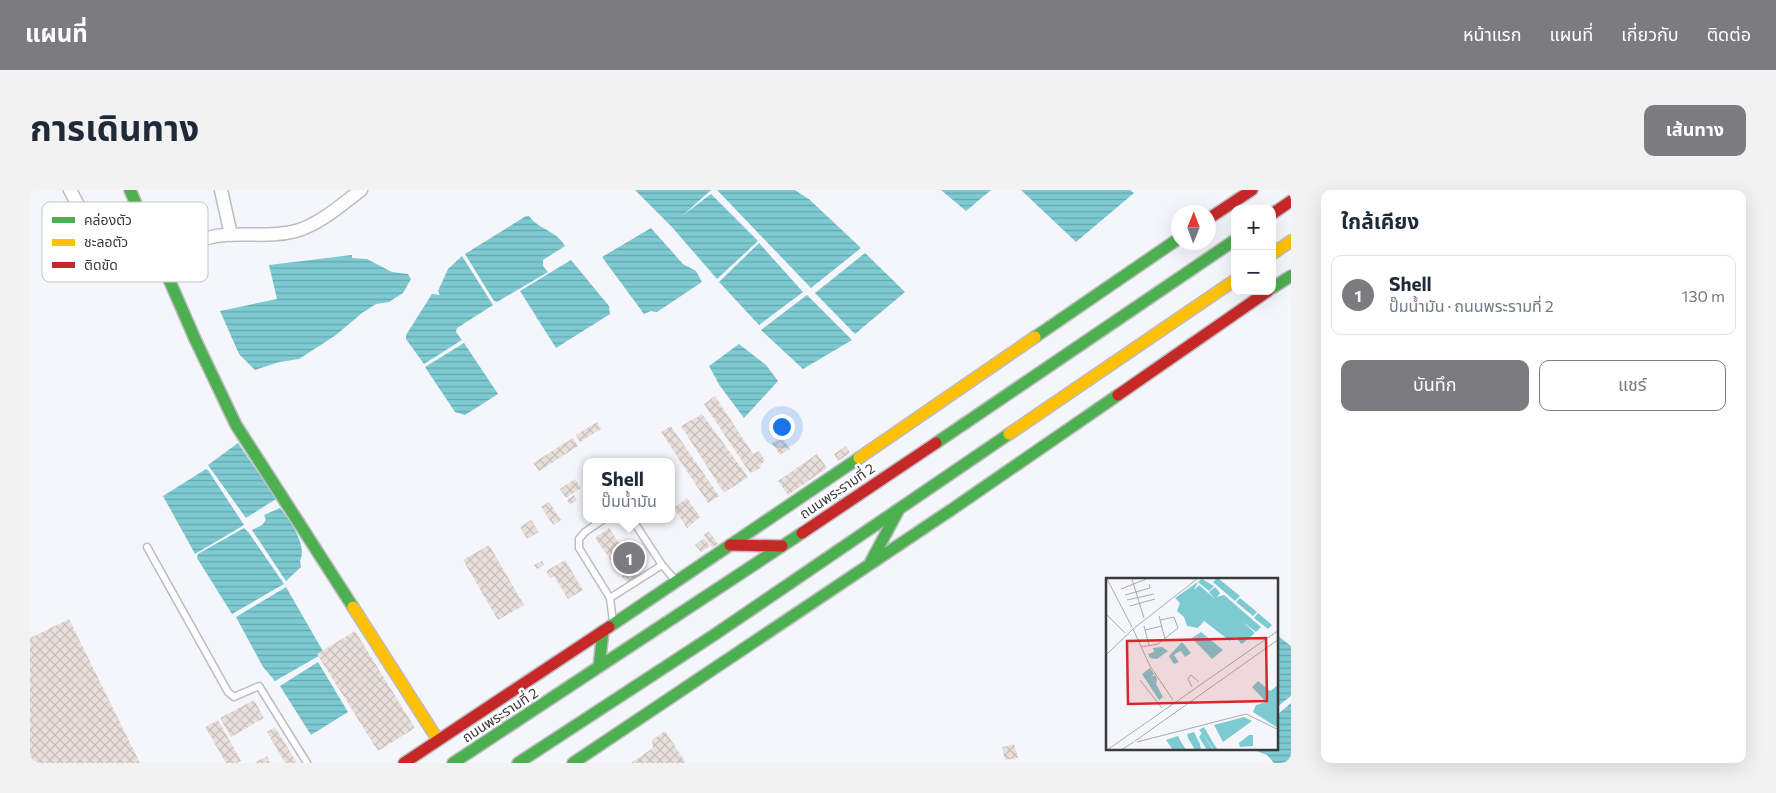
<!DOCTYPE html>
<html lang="th">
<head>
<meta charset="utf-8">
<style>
  body { margin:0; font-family:Commissioner,"Noto Sans Thai",sans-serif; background:#f2f2f3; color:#1f2937 }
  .controls { position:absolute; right:15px; top:15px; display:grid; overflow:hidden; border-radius:10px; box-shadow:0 5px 20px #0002 }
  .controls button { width:45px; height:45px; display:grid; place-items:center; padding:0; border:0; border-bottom:1px solid #e0e1e3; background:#fff; color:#1f2937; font:25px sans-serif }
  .compass { position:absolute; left:1141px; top:15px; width:45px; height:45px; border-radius:50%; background:#fff; box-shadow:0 5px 20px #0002; rotate:1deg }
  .you { position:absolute; left:751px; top:236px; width:18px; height:18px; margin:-12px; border:4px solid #fff; border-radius:50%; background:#1a73e8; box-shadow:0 0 0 8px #1a73e833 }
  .badge { display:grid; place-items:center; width:32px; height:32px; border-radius:50%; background:#7b7b80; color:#fff; font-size:16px; font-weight:700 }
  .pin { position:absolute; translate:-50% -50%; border:2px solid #fff; box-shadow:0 1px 5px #0006 }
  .popup { position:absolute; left:553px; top:268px; width:92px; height:65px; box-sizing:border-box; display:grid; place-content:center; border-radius:10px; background:#fff; filter:drop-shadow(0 1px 4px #0005); font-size:16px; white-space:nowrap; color:#747a83 }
  .popup b { font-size:19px; color:#1f2937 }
  .popup::after { content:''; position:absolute; left:50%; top:100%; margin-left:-10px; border:10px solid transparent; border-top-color:#fff }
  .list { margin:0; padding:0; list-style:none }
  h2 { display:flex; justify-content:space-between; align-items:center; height:65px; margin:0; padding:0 20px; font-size:21px }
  h2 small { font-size:16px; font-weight:400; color:#747a83 }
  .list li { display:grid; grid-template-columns:32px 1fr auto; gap:15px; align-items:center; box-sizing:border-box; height:80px; margin:0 10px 10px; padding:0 10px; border:1px solid #e0e1e3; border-radius:10px }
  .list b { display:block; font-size:19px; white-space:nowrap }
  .list p { margin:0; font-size:16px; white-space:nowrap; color:#747a83 }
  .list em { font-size:16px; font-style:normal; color:#747a83 }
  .actions { display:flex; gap:10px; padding:15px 20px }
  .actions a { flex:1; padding:11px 0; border:1px solid #7b7b80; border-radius:10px; text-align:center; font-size:18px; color:#7b7b80 }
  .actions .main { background:#7b7b80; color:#fff }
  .map { position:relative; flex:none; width:1261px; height:573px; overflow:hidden; border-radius:10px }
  header { display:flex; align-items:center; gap:30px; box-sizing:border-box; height:70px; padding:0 25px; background:#7b7b80; color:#fff }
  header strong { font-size:24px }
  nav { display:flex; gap:28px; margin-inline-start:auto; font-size:18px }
  .intro { display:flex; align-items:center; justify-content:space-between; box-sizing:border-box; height:120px; padding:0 30px }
  h1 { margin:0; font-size:35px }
  .button { padding:12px 22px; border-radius:10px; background:#7b7b80; color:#fff; font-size:18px; font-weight:700 }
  main { display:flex; gap:30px; padding:0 30px }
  aside { flex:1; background:#fff; border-radius:10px; box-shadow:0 5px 20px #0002 }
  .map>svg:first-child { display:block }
  .water { fill:url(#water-rules) }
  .building { fill:url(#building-cross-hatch) }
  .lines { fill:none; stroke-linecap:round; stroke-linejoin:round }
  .lane-casing { stroke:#bcbcc1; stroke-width:9 }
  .street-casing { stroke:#bcbcc1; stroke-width:15 }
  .fast-casing { stroke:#bcbcc1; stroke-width:14 }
  .slow-casing { stroke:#bcbcc1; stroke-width:14 }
  .jam-casing { stroke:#bcbcc1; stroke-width:14 }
  .lane { stroke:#fefefe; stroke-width:6 }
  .street { stroke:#fefefe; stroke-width:12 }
  .fast { stroke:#4caf50; stroke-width:11 }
  .slow { stroke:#ffc107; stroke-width:11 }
  .jam { stroke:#c62828; stroke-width:11 }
  .labels { text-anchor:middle; stroke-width:5; stroke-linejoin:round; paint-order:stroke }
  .street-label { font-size:14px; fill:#39393e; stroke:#fff }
  .inset-road { fill:none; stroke:#aaaaaf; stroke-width:1 }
  .view { fill:#d62828; fill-opacity:0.15; stroke:#d62828; stroke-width:2.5 }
  .inset-edge { fill:none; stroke:#39393e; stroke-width:2.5 }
  .key { fill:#fff; stroke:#c4c4c5; stroke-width:1 }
  .key-label { font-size:14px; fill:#39393e }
</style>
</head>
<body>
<header>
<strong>แผนที่</strong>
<nav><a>หน้าแรก</a><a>แผนที่</a><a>เกี่ยวกับ</a><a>ติดต่อ</a></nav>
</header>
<div class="intro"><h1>การเดินทาง</h1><a class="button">เส้นทาง</a></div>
<main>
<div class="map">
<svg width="1261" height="573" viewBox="0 0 1261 573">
  <defs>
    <pattern id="water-rules" width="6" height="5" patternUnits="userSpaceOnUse" patternTransform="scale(1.25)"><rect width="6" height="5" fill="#7dcad2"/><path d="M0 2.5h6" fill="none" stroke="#67a5ac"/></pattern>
    <pattern id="building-cross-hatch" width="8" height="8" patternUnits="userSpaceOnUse" patternTransform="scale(1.25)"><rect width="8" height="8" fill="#e8deda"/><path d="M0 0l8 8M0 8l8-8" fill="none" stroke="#c8bfbc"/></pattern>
  </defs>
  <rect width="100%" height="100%" fill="#f5f6fb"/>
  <!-- water -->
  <path class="water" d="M605,0H681L652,26L681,4L728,51L687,89L641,36Z
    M687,0H765L780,10L831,58L781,98Z
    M911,0H961L936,21Z
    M991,0H1100L1104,3L1046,52Z
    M496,26H499C509,40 526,40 535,56L513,70V76L518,82L467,112L464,111L435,64Z
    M621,38L653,74L666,81L672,92L627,122L621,121L614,124L572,67Z
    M729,53L773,102L729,135L689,92Z
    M835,63L875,102L825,144L785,103Z
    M322,65V68L337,69L362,82L378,84L381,89L373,103L359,112L346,114L332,123L306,145L269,169L249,172L225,180L209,164L190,121L247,109L239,75Z
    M432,66L463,115L427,138L426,142L432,150L394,174L376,149V145L402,104L410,105L408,101L418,79Z
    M541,70L579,116L580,124L526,158L490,101Z
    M777,105L822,150L773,179L731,140Z
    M434,153L468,204L435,225L425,222L395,177Z
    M709,154L736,175L748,191L714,228L690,196L679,176Z
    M208,253L246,309L216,328L178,275Z
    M176,279L178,280L214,335L165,364L133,306Z
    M250,318C259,329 278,356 270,370L271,377L256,391L222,340L232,335L236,330L234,325Z
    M214,338L219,343L254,394L202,424L167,368L168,364Z
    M256,397L294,463L245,491L233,477L206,427Z
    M1247,445L1261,456V506L1247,517Z
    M288,472L318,522L281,545L250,496Z
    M1261,513V573H1244L1237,565L1221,559H1247V525Z"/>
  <!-- building -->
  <path class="building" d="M685,206L723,264L729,261L735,271L730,275L731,278L720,283L674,214Z
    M672,224L718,287L694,303L651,236Z
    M567,232L571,239L550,252L546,245Z
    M641,236L689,306L678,313L631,242Z
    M752,247L760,259L750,265L742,253Z
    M543,248L548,256L509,281L503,273Z
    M816,256L820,263L808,271L804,264Z
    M787,264L797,278L758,305L748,291Z
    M545,289L551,298L536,308L530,299Z
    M544,305L547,310L540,315L537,310Z
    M657,308L670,327L657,338L644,318Z
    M519,312L531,330L523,335L511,317Z
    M501,330L509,342L497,349L490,337Z
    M579,338L610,384L597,393L565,348Z
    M679,341L688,354L682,357L674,345Z
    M674,348L680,356L671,362L665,355Z
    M459,355L494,415L468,430L433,370Z
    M535,370L553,400L538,409L524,386L520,388L516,381Z
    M512,371L514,375L507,379L504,375Z
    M39,429L110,573H0V448Z
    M325,441L385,538L348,561L287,464Z
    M224,510L234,528L201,547L190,528Z
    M188,530L211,571L207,573H196L175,537Z
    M245,537L267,573H255L237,542Z
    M635,541L656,573H601L623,558L622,550Z
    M984,554L988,568L975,570L972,557Z
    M237,566L240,573H224Z"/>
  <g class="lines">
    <!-- lane casing -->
    <g class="lane-casing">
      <path id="lane" d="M574,329L555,342L549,349V358L580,408L583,432
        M602,329L632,375L646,391
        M117,357L198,502L204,507L229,496L277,573
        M580,408L632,375"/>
    </g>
    <!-- street casing -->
    <g class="street-casing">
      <path id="street" d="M40,0L66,49
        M191,0L201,45
        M128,65C147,58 166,50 186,46C213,42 240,48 266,41C290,34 311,15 331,0"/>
    </g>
    <!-- fast casing -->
    <g class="fast-casing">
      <path id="fast" d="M100,0L165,149L206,235L323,417
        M1242,98L1261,86
        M1005,147L1148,49
        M906,253L1205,50
        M839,375L868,321
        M579,437L829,268
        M569,477L573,441
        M423,573L772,343
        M488,573L684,445L979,244
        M543,573L921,320L1088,205"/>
    </g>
    <!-- slow casing -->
    <g class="slow-casing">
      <path id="slow" d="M1242,64L1261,51
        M979,244L1205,90
        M829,268L1005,147
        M323,417L408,550"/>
    </g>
    <!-- jam casing -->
    <g class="jam-casing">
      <path id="jam" d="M1242,24L1261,11
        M1178,29L1222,0
        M1088,205L1238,101
        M772,343L906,253
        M700,355L752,356
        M374,573L579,437"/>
    </g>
    <!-- lane -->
    <use href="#lane" class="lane"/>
    <!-- street -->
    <use href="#street" class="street"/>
    <!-- fast -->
    <use href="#fast" class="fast"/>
    <!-- slow -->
    <use href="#slow" class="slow"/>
    <!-- jam -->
    <use href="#jam" class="jam"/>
  </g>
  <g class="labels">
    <!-- street labels -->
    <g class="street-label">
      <text transform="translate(807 301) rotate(-34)" y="5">ถนนพระรามที่ 2</text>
      <text transform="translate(470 525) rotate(-33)" y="5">ถนนพระรามที่ 2</text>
    </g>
  </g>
  <!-- overview -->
  <g transform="translate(1076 388)">
    <rect width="172" height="172" fill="#f5f6fb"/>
    <path d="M96,1L108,8L103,13L92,4L88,12L93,7L109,21L103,14L109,9L114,15L111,19L118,17L155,49L150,54L137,44L149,55L136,66L129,59L124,63L80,29L98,43L92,50L81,48L78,39L71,33L74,25L69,20ZM110,1H113L134,18L129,23L107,4ZM134,20L151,34L147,38L130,24ZM152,35L166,47L162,51L148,40ZM95,54L117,72L106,81L86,60ZM76,64L85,75L79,79L75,73L72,74L68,77L73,84L68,86L63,78ZM56,69L62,73L51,81L44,80L42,76L48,74L47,70ZM44,90L48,96L45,99L49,97L51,101L50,106L57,119L53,122L36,96ZM152,103L164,113L172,107V150L147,134L150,127L160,124L146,109ZM138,139L146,143L117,164L108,147ZM98,149L109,168L112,172H108L97,156L107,172H101L93,159L96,155L93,152ZM88,154L94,166L95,172H89L82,160L81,156ZM143,157H147V168L134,169L133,165ZM72,158L74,162L80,172H67L60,162Z" fill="#7dcad2"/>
    <path class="inset-road" d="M1,1L26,49M26,1L38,40M15,11L40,1M19,17L44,10L43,6M21,22L48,16M24,28L49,21M0,36L19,55M53,38L59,61M38,48L43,67M27,51L44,88L67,122M39,52L56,48M35,69L52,66L72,50L68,39L54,42M0,77L27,51L91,1M34,102L56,130M86,109L82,101L85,97L93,104M29,163L173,61M31,164L140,136L173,152M1,172L173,52M15,172L28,164"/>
    <path class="view" d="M160,60L161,123L22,126L21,63Z"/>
    <rect width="172" height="172" class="inset-edge"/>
  </g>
  <!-- legend -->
  <rect x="12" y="12" width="166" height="80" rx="8" class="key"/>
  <rect x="22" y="27" width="23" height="6" fill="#4caf50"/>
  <rect x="22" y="49" width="23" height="7" fill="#ffc107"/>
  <rect x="22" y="72" width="23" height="6" fill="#c62828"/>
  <g class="key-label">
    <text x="54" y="35">คล่องตัว</text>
    <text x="54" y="57">ชะลอตัว</text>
    <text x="54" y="80">ติดขัด</text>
  </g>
</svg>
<div class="controls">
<button>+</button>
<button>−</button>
</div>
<svg class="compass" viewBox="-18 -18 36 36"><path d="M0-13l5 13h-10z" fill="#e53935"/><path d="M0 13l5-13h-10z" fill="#747a83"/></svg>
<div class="you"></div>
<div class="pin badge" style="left:599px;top:368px">1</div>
<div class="popup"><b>Shell</b>ปั๊มน้ำมัน</div>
</div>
<aside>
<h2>ใกล้เคียง<small></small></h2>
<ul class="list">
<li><span class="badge">1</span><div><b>Shell</b><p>ปั๊มน้ำมัน · ถนนพระรามที่ 2</p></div><em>130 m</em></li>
</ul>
<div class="actions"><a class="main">บันทึก</a><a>แชร์</a></div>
</aside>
</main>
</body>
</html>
